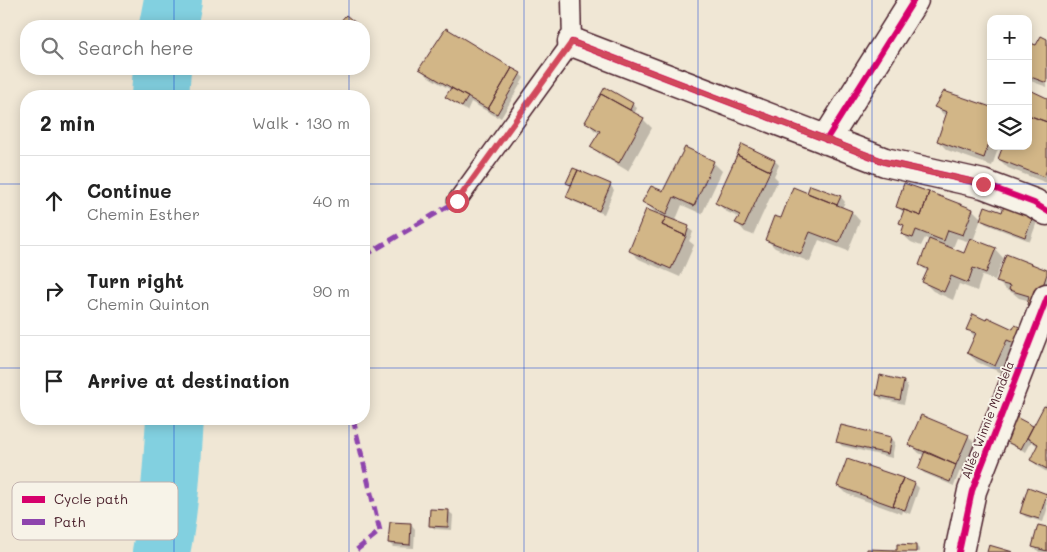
<!DOCTYPE html>
<html lang="en">
<head>
<meta charset="utf-8">
<style>
  body { margin:0; font-family:Mali,sans-serif; background:#f6f6f6; color:#222 }
  .controls { position:absolute; right:15px; top:15px; display:grid; overflow:hidden; border-radius:10px; box-shadow:0 2px 12px #0003 }
  .controls button { width:45px; height:45px; display:grid; place-items:center; padding:0; border:0; border-bottom:1px solid #e0e0e0; background:#fff; color:#222; font:25px sans-serif }
  .stop { position:absolute; width:15px; height:15px; margin:-11px; border:4px solid #d1495b; border-radius:50%; background:#fff }
  .stop.end { background:#d1495b; border-color:#fff; box-shadow:0 1px 5px #0008 }
  .list { margin:0; padding:0; list-style:none }
  h2 { display:flex; justify-content:space-between; align-items:center; height:65px; margin:0; padding:0 20px; font-size:21px }
  h2 small { font-size:16px; font-weight:400; color:#767676 }
  .list li { display:grid; grid-template-columns:32px 1fr auto; gap:15px; align-items:center; box-sizing:border-box; height:90px; padding:0 20px; border-top:1px solid #e0e0e0 }
  .list b { display:block; font-size:19px; white-space:nowrap }
  .list p { margin:0; font-size:16px; white-space:nowrap; color:#767676 }
  .list em { font-size:16px; font-style:normal; color:#767676 }
  .icon { flex:none; width:28px; height:28px; fill:none; stroke:currentColor; stroke-width:2; stroke-linecap:round; stroke-linejoin:round }
  .map { position:relative; flex:none; width:1047px; height:552px; overflow:hidden }
  .search { position:absolute; background:#fff; box-shadow:0 2px 12px #0003; left:20px; top:20px; width:350px; height:55px; display:flex; align-items:center; gap:12px; box-sizing:border-box; padding:0 18px; border-radius:20px; color:#767676; font-size:19px }
  .panel { position:absolute; background:#fff; box-shadow:0 2px 12px #0003; left:20px; top:90px; width:350px; height:335px; border-radius:20px }
  .map>svg:first-child { display:block }
  .shadow { fill:#0003; fill-rule:evenodd }
  .lines { fill:none; stroke-linecap:round; stroke-linejoin:round }
  .river { stroke:#82d0e0; stroke-width:58 }
  .building { fill:#d2b687; stroke:#4a1f2b }
  .lane-casing { stroke:#4a1f2b; stroke-width:21 }
  .street-casing { stroke:#4a1f2b; stroke-width:31 }
  .lane { stroke:#f7f3e8; stroke-width:18 }
  .street { stroke:#f7f3e8; stroke-width:28 }
  .quiet { stroke:#8e44ad; stroke-width:5; stroke-dasharray:10 5; stroke-linecap:butt }
  .cycleway-casing { stroke:#f7f3e8; stroke-width:9 }
  .cycleway { stroke:#d6006c; stroke-width:6 }
  .route { stroke:#d1495b; stroke-width:6 }
  .grid { fill:none; stroke:#1d4ed8; stroke-width:1; stroke-opacity:0.55 }
  .labels { text-anchor:middle; stroke-width:4; stroke-linejoin:round; paint-order:stroke }
  .street-label { font-size:12px; fill:#4a1f2b; stroke:#f7f3e8 }
  .key { fill:#f7f3e8; stroke:#c3b3af; stroke-width:1 }
  .key-label { font-size:14px; fill:#4a1f2b }
</style>
</head>
<body>
<div class="map">
<svg width="1047" height="552" viewBox="0 0 1047 552">
  <rect width="100%" height="100%" fill="#f0e7d5"/>
  <filter id="ink" filterUnits="userSpaceOnUse"><feTurbulence type="fractalNoise" baseFrequency=".02" numOctaves="2"/><feDisplacementMap in="SourceGraphic" scale="10" xChannelSelector="R" yChannelSelector="G"/><feConvolveMatrix kernelMatrix="1 2 1 2 8 2 1 2 1" color-interpolation-filters="sRGB"/></filter>
  <g filter="url(#ink)">
    <!-- shadow -->
    <path class="shadow" d="M1047,40V87L1028,80V43L1036,47Z
      M420,69L520,74L524,78L501,118L498,116L497,117L471,102L467,111L451,101L447,97L451,90L429,77Z
      M606,89L632,104L637,108L634,114L643,119L652,128L628,171L601,155L592,147L600,133L595,131L587,122Z
      M1047,99V183L1008,168L999,159L1028,146Z
      M936,107L991,108V146H999L992,166L947,150L938,141L947,116L944,115Z
      M775,161L779,165L774,176L778,180L753,235L745,232L737,223L740,218L725,211L717,202Z
      M713,162L722,171L702,214L682,205L675,222L688,228L693,232L689,241L694,245L680,277L639,259L630,251L657,214L644,201L664,192Z
      M574,170L610,185L614,190L604,214L572,201L568,196L572,187L568,183Z
      M811,186L841,197L845,202L842,208L852,212L860,221L848,251L819,240L810,262L775,248L766,239L782,220L808,194Z
      M1006,204L1038,219L1030,241L986,224L981,219L973,241L995,249L1004,259H1003L995,280L982,276L977,291L959,284L953,300L933,291L924,282L928,272L920,265L930,240L925,238L921,246L911,242L902,234L905,227L901,223L904,212L902,211L897,207L973,210L982,219L1003,214ZM957,238L970,242L965,255L952,250Z
      M1047,271V305L1019,298L1013,293L1006,290L998,282Z
      M968,329L1023,330L1004,374L977,362L968,353L975,337Z
      M904,382L908,387L904,404L881,399L877,394Z
      M1047,402V472L1040,468L1031,460L1037,446L1032,441L1026,452L1009,444L1005,440L1032,427L1034,428Z
      M968,436L977,445L965,472L960,470L954,486L924,473L920,469L925,456L919,453L910,444Z
      M891,438L895,442L892,458L842,446L838,441Z
      M915,484L919,488L910,514L903,511L902,514L847,494L839,486Z
      M1046,495L1047,510L1043,522L1026,517L1021,513Z
      M448,511L453,515L452,530L435,529L430,525Z
      M411,524L415,529L414,548L393,547L389,543Z
      M1047,528V552H1039L1034,547Z
      M916,546L920,550V552H868H898Z"/>
    <g class="lines">
      <!-- river -->
      <path class="river" d="M168,26L173,0
        M160,96L162,69
        M161,552C170,508 172,464 175,419"/>
    </g>
    <!-- building -->
    <path class="building" d="M346,15L358,25L357,26H336Z
      M446,28L512,68L488,109L419,69Z
      M1041,36L1047,39V83L1028,76V42L1036,45Z
      M512,68L521,73L497,114L488,109Z
      M605,87L633,103L630,110L601,94Z
      M451,88L468,97L462,107L445,97Z
      M1028,89L1047,98V122L1028,115Z
      M944,91L991,107V137L984,158L937,141L947,112L934,107Z
      M601,94L644,118L619,163L590,147L600,131L585,122Z
      M1028,115L1047,122V169L1044,177L998,159L1003,146H1028Z
      M742,144L775,160L770,171L737,155Z
      M685,147L714,161L694,206L674,197L666,215L642,202L651,186L663,191Z
      M737,155L770,171L744,227L735,223L740,215L715,203Z
      M573,168L578,170L571,185L566,183Z
      M578,170L611,184L599,211L566,197Z
      M904,183L929,192L921,216L896,207Z
      M810,185L841,196L837,205L807,193Z
      M793,187L852,211L839,243L810,232L801,254L765,240L774,216L781,218Z
      M929,192L973,209L963,235L948,230L944,241L916,230L913,238L901,234L904,225L899,223L904,210L921,216Z
      M1005,202L1034,214L1025,237L980,220L985,206L1002,212Z
      M646,209L666,217L662,225L686,236L671,269L629,251Z
      M666,217L689,226L686,236L662,225Z
      M970,238L996,248L986,273L973,268L968,283L951,276L944,292L922,282L928,269L919,265L929,239L964,253Z
      M1006,254L1047,270V274L1035,309L1027,305L1029,296L1009,290L1010,286L996,282Z
      M973,314L986,320L987,317L1013,329L1015,325L1024,329L1019,345L1007,340L995,366L967,353L976,333L966,330Z
      M880,375L904,381L900,400L876,395Z
      M1044,406L1047,407V469L1030,460L1038,444L1027,438Z
      M921,415L969,435L956,465L908,445Z
      M1016,417L1033,426L1021,449L1003,440Z
      M841,425L891,437L888,454L836,442Z
      M925,451L956,465L950,482L918,469Z
      M847,459L903,478L893,506L837,486Z
      M903,478L915,483L905,510L893,506Z
      M1028,487L1047,494L1039,519L1020,513Z
      M430,509L449,510L448,527L429,526Z
      M390,522L411,523L410,545L388,543Z
      M1038,525L1047,527V551L1032,547Z
      M897,544L916,545V552H867V549L897,550Z
      M989,545L1013,552H987Z"/>
    <g class="lines">
      <!-- lane casing -->
      <g class="lane-casing">
        <path id="lane" d="M457,201L572,42L571,0"/>
      </g>
      <!-- street casing -->
      <g class="street-casing">
        <path id="street" d="M572,42L885,162L983,184L1034,203L1047,211
          M826,140L914,0
          M959,552L972,491L1047,298"/>
      </g>
      <!-- lane -->
      <use href="#lane" class="lane"/>
      <!-- street -->
      <use href="#street" class="street"/>
      <!-- quiet -->
      <path class="quiet" d="M364,256L457,201
        M353,419L380,531L354,552"/>
      <!-- cycleway casing -->
      <g class="cycleway-casing">
        <path id="cycleway" d="M572,42L885,162L983,184L1034,203L1047,211
          M826,140L914,0
          M959,552L972,491L1047,298"/>
      </g>
      <!-- cycleway -->
      <use href="#cycleway" class="cycleway"/>
    </g>
  </g>
  <g class="lines" filter="url(#ink)">
    <!-- route -->
    <path class="route" d="M457,201L572,42L885,162L983,184"/>
  </g>
  <!-- grid -->
  <path class="grid" d="M174,0V26M349,0V26M524,0V552M698,0V552M872,0V552M174,69V96M349,69V96M0,184H26M364,184H1047M0,368H26M364,368H1047M174,419V552M349,419V552"/>
  <g class="labels">
    <!-- street labels -->
    <g class="street-label">
      <text transform="translate(988 420) rotate(-69)" y="4">Allée Winnie Mandela</text>
    </g>
  </g>
  <!-- legend -->
  <rect x="12" y="482" width="166" height="58" rx="8" class="key"/>
  <rect x="22" y="496" width="23" height="7" fill="#d6006c"/>
  <rect x="22" y="519" width="23" height="6" fill="#8e44ad"/>
  <g class="key-label">
    <text x="54" y="504">Cycle path</text>
    <text x="54" y="527">Path</text>
  </g>
</svg>
<div class="controls">
<button>+</button>
<button>−</button>
<button><svg class="icon" aria-label="layers" viewBox="0 0 24 24"><path d="M12 4l9 5-9 5-9-5zM3 14l9 5 9-5"/></svg></button>
</div>
<div class="stop" style="left:457px;top:201px"></div>
<div class="stop end" style="left:983px;top:184px"></div>
<div class="search"><svg class="icon" aria-label="search" viewBox="0 0 24 24"><circle cx="10" cy="10" r="6"/><path d="M15 15l6 6"/></svg>Search here</div>
<section class="panel">
<h2>2 min<small>Walk · 130 m</small></h2>
<ul class="list">
<li><svg class="icon" aria-label="ahead" viewBox="0 0 24 24"><path d="M12 20V5M6 11l6-6 6 6"/></svg><div><b>Continue</b><p>Chemin Esther</p></div><em>40 m</em></li>
<li><svg class="icon" aria-label="right" viewBox="0 0 24 24"><path d="M7 20v-9h11M14 6l5 5-5 5"/></svg><div><b>Turn right</b><p>Chemin Quinton</p></div><em>90 m</em></li>
<li><svg class="icon" aria-label="arrive" viewBox="0 0 24 24"><path d="M6 21V4h12l-3 4 3 4H6"/></svg><div><b>Arrive at destination</b></div></li>
</ul>
</section>
</div>
</body>
</html>
